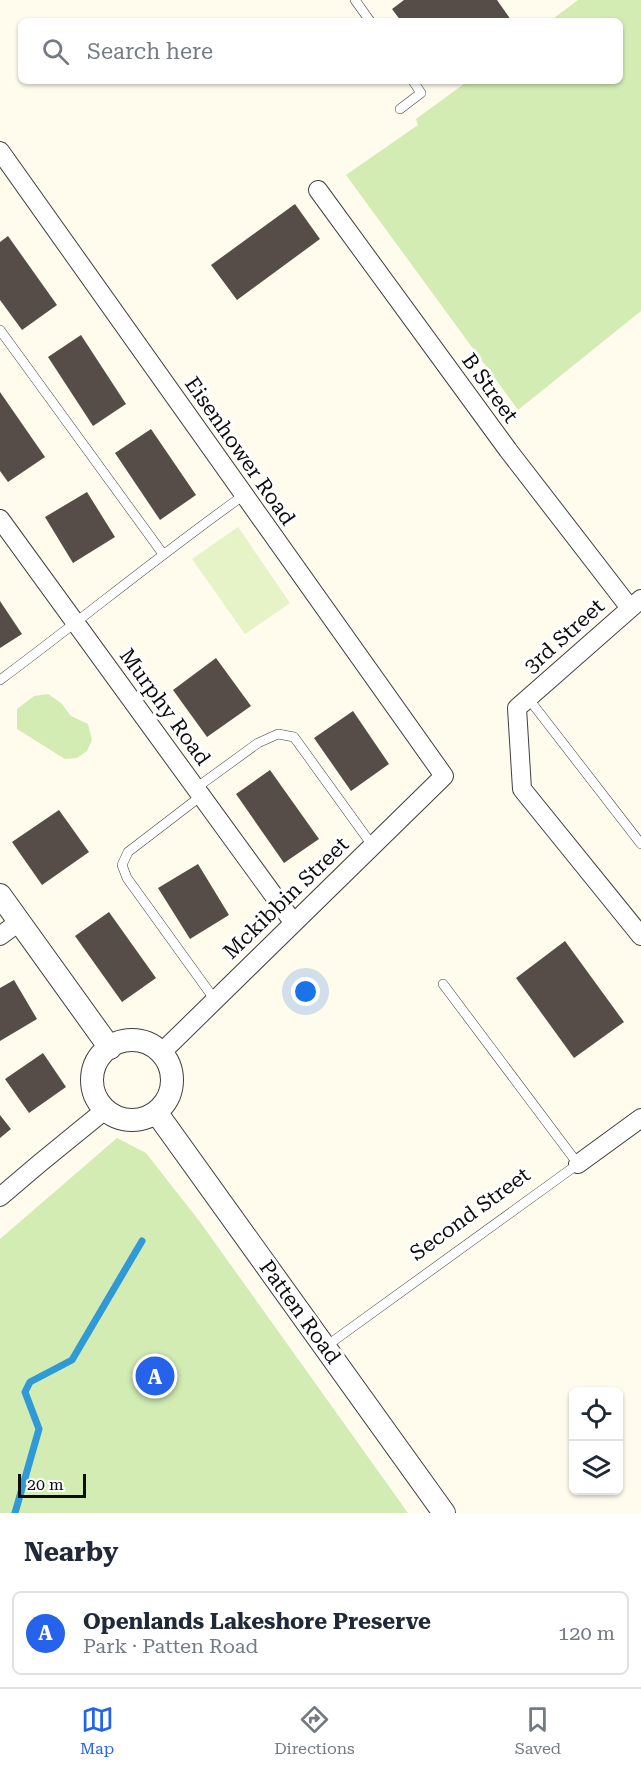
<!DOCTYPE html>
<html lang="en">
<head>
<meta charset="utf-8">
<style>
  body { margin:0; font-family:"Roboto Serif",serif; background:#f2f2f3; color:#1f2937 }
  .controls { position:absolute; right:18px; bottom:18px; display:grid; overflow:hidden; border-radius:9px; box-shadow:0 2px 4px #0004 }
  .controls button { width:54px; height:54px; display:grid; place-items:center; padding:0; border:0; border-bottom:2px solid #e0e1e3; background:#fff; color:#1f2937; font:30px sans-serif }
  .scale { position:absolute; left:18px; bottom:15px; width:68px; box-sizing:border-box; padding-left:6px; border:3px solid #0d0d0d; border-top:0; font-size:16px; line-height:21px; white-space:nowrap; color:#0d0d0d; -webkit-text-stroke:4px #fff; paint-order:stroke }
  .you { position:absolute; left:306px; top:992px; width:21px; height:21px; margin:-15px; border:4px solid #fff; border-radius:50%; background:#1a73e8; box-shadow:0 0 0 9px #1a73e833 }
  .badge { display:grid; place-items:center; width:39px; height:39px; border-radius:50%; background:#2563eb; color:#fff; font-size:20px; font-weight:700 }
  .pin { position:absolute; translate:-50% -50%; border:3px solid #fff; box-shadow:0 2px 6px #0006 }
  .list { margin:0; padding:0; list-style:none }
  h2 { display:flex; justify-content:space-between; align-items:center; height:78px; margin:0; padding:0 24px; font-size:26px }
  h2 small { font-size:20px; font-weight:400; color:#747a83 }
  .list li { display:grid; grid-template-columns:39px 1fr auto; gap:18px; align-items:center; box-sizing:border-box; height:84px; margin:0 12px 12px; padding:0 12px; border:2px solid #e0e1e3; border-radius:9px }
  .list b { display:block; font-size:22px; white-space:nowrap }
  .list p { margin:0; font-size:20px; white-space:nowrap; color:#747a83 }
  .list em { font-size:20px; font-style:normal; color:#747a83 }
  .icon { flex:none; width:33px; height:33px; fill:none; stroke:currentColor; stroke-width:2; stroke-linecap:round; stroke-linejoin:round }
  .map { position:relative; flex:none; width:641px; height:1513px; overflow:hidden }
  .search { position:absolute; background:#fff; box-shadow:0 2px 4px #0004; left:18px; right:18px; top:18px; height:66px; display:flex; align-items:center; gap:15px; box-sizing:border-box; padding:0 21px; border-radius:9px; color:#747a83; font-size:22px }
  .sheet { height:174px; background:#fff }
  nav { display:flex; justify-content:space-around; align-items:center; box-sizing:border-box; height:84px; border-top:2px solid #e0e1e3; background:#fff; font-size:16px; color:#747a83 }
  nav a { display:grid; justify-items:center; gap:3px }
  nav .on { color:#2563eb }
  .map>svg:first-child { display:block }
  .green { fill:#d3ecb4 }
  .pitch { fill:#e5f3c7 }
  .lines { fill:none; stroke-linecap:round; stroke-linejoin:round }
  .stream { stroke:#309ad6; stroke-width:7 }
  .building { fill:#564d49 }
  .service-casing { stroke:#404040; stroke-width:10 }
  .minor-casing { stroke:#404040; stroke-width:20 }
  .tertiary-casing { stroke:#404040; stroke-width:24 }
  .service { stroke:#fff; stroke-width:9 }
  .minor { stroke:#fff; stroke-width:18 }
  .tertiary { stroke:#fff; stroke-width:22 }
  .labels { text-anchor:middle; stroke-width:6; stroke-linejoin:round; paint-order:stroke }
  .street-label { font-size:21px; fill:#0d0d0d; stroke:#fff }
</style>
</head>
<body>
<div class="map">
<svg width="641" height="1513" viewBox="0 0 641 1513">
  <rect width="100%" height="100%" fill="#fffbed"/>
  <!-- green -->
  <path class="green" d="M578,0H641V311L518,410L346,175L418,125L416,119L468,81H620V21H550Z
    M48,694L61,703L71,716L88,724L92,740L87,751L77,758L65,759L17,729V709L34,696Z
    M117,1138L146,1153L200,1222L408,1513H0V1239Z"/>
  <!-- pitch -->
  <path class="pitch" d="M238,527L290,603L245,634L192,559Z"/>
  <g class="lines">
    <!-- stream -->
    <path class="stream" d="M15,1513L39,1429L25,1392L30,1382L72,1360L142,1241"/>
  </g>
  <!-- building -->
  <path class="building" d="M404,0H497L511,20L509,21H401L392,9Z
    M295,204L320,239L237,300L211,265Z
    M8,236L57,305L22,330L0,300V242Z
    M81,335L126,404L93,426L48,357Z
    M0,392L45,457L8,482L0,471Z
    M151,429L196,495L160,520L115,453Z
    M87,492L115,537L73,563L45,517Z
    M0,601L22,634L0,648Z
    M216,658L251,706L207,737L173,690Z
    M353,711L389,764L351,791L314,738Z
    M270,770L319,839L284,863L236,794Z
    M59,810L89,852L42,885L12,842Z
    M198,864L229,915L190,939L158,888Z
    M109,912L156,978L122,1002L75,936Z
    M565,941L624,1022L574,1058L516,978Z
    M14,980L37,1019L0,1041V988Z
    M43,1053L66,1087L29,1113L5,1079Z
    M0,1115L11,1129L0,1138Z"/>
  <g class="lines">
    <!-- service casing -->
    <g class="service-casing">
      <path id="service" d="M355,0L370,21
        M400,109L421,93L413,81
        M0,330L163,554
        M0,680C82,619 161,554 244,495
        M528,698L641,844
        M196,788L258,743L278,734L294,737L372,845
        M201,796L128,852L122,865L127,878L215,1000
        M325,1347L578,1164L443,984"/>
    </g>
    <!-- minor casing -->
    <g class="minor-casing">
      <path id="minor" d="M0,151L444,776L161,1053
        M318,190L508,450L630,608
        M0,519L293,922
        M641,599L517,708L522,789L641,936
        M0,936L19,922
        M578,1164L641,1118
        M0,1197L40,1163L105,1110"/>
    </g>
    <!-- tertiary casing -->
    <g class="tertiary-casing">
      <path id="tertiary" d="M0,895L110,1048
        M92 1080a40 40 0 1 1 80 0a40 40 0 1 1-80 0Z
        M156,1112L444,1513"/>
    </g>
    <!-- service -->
    <use href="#service" class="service"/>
    <!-- minor -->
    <use href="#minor" class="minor"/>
    <!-- tertiary -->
    <use href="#tertiary" class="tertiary"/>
  </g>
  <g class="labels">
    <!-- street labels -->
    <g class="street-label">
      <text transform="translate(490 388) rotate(54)" y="7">B Street</text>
      <text transform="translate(240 451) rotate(55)" y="7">Eisenhower Road</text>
      <text transform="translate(564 636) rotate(-42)" y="7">3rd Street</text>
      <text transform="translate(165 707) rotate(54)" y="7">Murphy Road</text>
      <text transform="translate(286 898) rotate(-44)" y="7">Mckibbin Street</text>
      <text transform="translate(470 1214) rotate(-36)" y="7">Second Street</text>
      <text transform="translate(300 1312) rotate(54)" y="7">Patten Road</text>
    </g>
  </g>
</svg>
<div class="controls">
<button><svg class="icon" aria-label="locate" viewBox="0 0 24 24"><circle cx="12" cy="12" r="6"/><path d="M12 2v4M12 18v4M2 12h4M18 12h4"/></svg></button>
<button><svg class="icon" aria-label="layers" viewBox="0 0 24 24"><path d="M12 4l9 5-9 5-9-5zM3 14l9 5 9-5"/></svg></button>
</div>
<div class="scale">20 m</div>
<div class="you"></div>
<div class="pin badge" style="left:155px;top:1376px">A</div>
<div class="search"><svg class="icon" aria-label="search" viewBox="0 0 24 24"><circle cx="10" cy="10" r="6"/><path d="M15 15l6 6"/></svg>Search here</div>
</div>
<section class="sheet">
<h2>Nearby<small></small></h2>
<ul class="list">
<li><span class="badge">A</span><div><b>Openlands Lakeshore Preserve</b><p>Park · Patten Road</p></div><em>120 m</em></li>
</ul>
</section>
<nav>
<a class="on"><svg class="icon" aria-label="map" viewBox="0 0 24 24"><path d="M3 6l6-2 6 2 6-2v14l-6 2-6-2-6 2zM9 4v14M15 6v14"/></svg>Map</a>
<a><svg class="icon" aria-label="directions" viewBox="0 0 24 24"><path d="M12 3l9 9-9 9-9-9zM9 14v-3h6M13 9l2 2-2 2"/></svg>Directions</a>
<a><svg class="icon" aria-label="saved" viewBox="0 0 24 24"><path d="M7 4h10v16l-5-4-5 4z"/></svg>Saved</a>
</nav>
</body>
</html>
